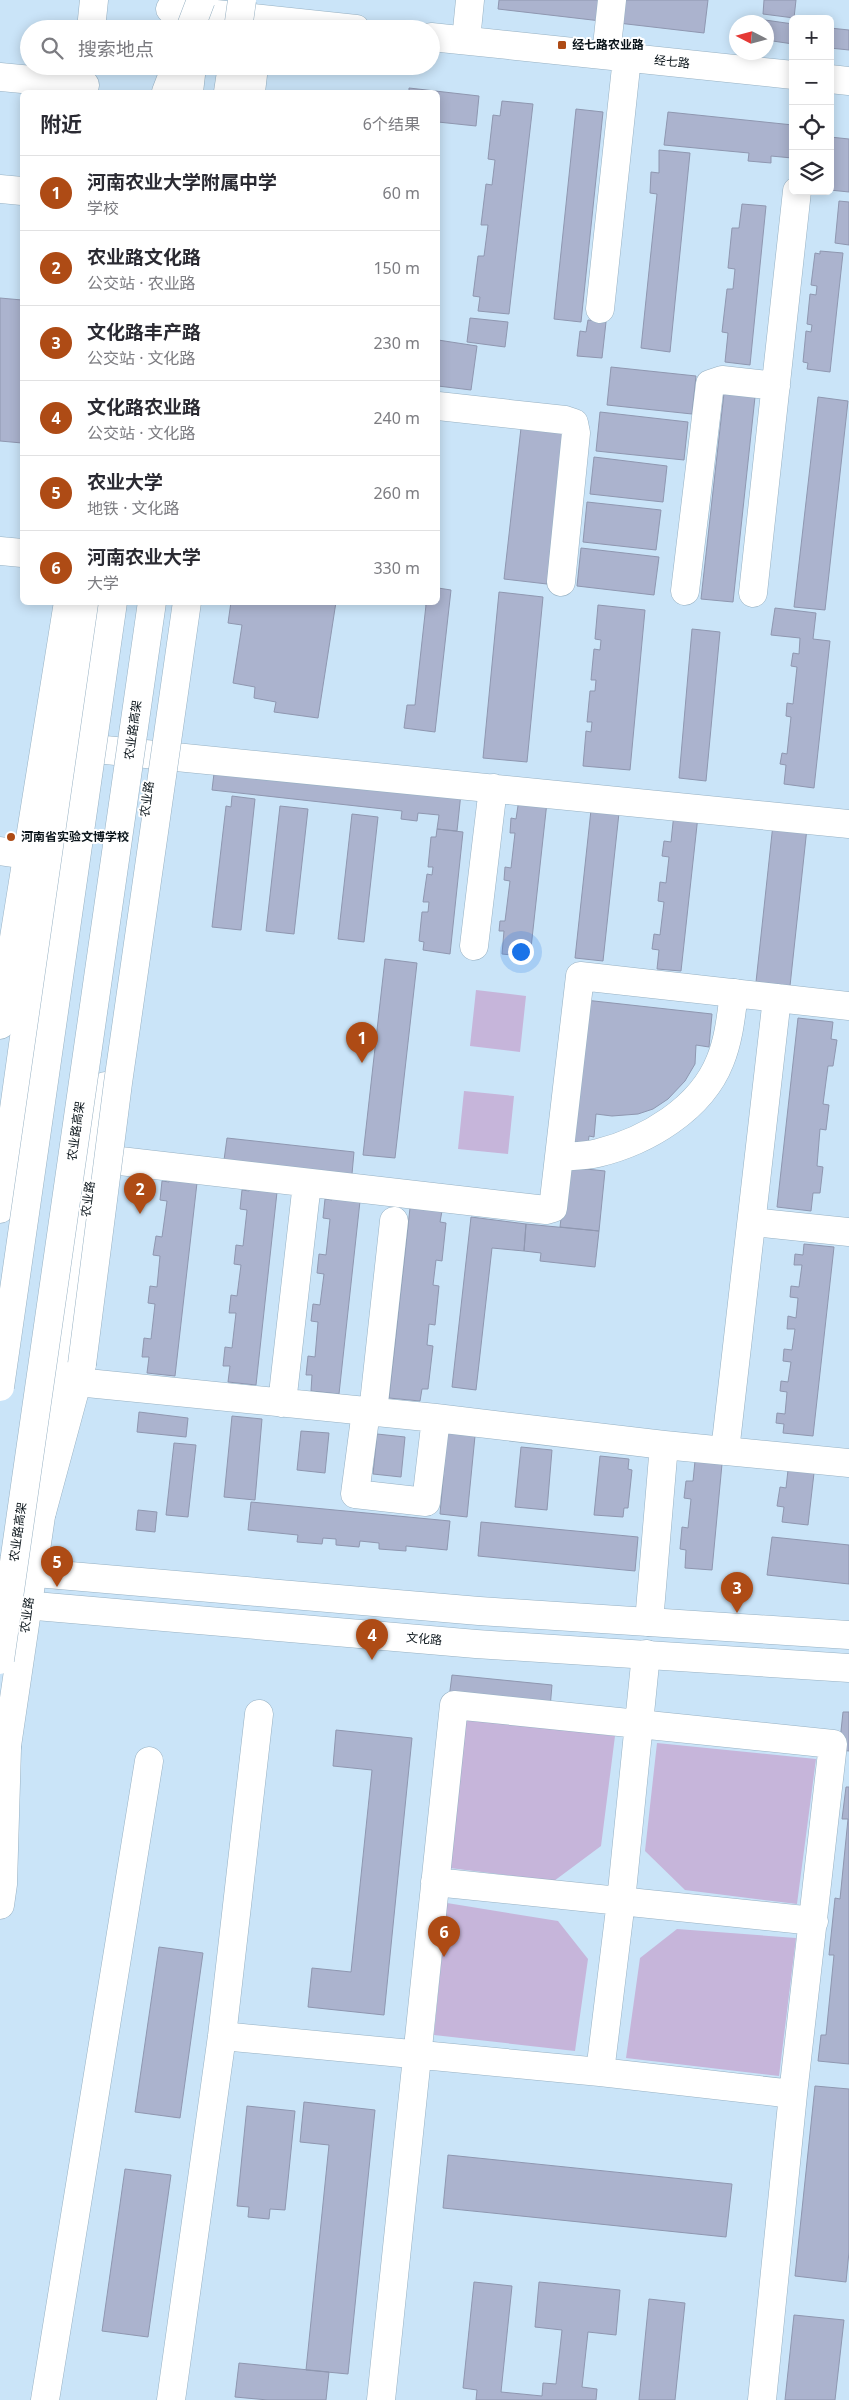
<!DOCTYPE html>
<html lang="zh">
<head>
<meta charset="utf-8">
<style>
  body { margin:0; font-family:"Noto Sans","Noto Sans SC",sans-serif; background:#f7f7f7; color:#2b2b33 }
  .controls { position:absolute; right:15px; top:15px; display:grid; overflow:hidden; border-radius:8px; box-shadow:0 2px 12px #0003 }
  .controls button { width:45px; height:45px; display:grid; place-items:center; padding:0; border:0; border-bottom:1px solid #e1e1e2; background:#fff; color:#2b2b33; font:25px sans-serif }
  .compass { position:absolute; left:729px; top:15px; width:45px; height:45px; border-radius:50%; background:#fff; box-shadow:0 2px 12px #0003; rotate:276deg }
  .you { position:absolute; left:520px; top:951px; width:18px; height:18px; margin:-12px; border:4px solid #fff; border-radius:50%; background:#1a73e8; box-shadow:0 0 0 8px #1a73e833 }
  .badge { display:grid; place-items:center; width:32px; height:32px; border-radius:50%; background:#ae4b15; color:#fff; font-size:16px; font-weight:700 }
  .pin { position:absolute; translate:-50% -41px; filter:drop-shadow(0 1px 2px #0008) }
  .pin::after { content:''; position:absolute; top:26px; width:18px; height:15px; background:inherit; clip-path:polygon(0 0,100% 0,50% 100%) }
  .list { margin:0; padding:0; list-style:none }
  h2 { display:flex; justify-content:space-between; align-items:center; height:65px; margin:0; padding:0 20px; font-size:21px }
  h2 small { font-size:16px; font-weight:400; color:#7c7c81 }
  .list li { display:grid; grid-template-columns:32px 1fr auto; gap:15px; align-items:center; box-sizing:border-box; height:75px; padding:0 20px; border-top:1px solid #e1e1e2 }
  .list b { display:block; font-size:19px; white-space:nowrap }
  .list p { margin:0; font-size:16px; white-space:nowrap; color:#7c7c81 }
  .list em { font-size:16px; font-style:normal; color:#7c7c81 }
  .icon { flex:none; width:28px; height:28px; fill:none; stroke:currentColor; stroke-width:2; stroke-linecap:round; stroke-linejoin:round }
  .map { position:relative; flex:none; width:849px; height:2400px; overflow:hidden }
  .search { position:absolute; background:#fff; box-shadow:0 2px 12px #0003; left:20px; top:20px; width:420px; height:55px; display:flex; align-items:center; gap:12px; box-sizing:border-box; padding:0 18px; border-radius:28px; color:#7c7c81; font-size:19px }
  .panel { position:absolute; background:#fff; box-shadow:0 2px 12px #0003; left:20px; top:90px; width:420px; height:515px; border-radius:8px }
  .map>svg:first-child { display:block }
  .green { fill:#c6b5da }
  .building { fill:#abb3ce; stroke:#8f97b0 }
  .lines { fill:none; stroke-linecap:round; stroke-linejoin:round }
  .minor-casing { stroke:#97b1c3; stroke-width:29 }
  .major-casing { stroke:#97b1c3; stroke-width:29 }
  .highway-casing { stroke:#97b1c3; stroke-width:29 }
  .minor { stroke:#fff; stroke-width:28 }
  .major { stroke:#fff; stroke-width:28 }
  .highway { stroke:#fff; stroke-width:28 }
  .highway-bridge-casing { stroke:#97b1c3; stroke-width:29; stroke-linecap:butt }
  .highway-bridge { stroke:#fff; stroke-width:28 }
  .poi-dot { fill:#ae4b15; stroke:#fff; stroke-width:2 }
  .labels { text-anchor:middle; stroke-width:4; stroke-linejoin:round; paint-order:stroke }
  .poi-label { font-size:12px; font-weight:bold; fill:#0a141a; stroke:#fff; text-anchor:start }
  .street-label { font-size:12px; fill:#0a141a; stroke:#fff }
</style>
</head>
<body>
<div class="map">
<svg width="849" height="2400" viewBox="0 0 849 2400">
  <rect width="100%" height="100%" fill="#cae4f8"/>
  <!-- green -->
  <path class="green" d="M476,990L526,996L520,1052L470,1046Z
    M464,1091L514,1096L508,1154L458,1149Z
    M465,1718L615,1736L601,1846L554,1881L450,1868Z
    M657,1743L816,1759L797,1904L685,1890L645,1851Z
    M447,1903L558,1921L588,1959L575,2051L434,2035Z
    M677,1929L796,1938L779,2076L626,2058L640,1958Z"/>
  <!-- building -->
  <path class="building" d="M499,0H708L704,33L498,9Z
    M764,0H796L794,18L763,14Z
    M758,19L793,24V44L766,40V22H757Z
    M830,28L849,30V50L830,48Z
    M409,88L479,96L476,126L438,122V92H409Z
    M502,101L533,104L509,314L478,311L480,297L473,296L478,256H484L488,225H481L486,184L492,185L495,160L488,159L493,115L500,116Z
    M576,109L603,112L581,322L554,319Z
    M668,112L793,125L792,158L771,156V163L748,161L749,153L664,145Z
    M830,137L849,139V192L830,190Z
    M659,150L690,153L670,352L641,348L657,194L650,193L651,172L659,173Z
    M839,201L849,202V245L835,243Z
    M742,204L766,206L750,365L725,362L728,333L722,332L727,289H733L735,269L728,268L732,228H739Z
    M820,251L843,253L830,372L807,369L808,363L803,362L806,331L811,332L812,325L807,324L810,294L816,295L817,286L811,285L815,253L820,254Z
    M0,298L22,300V443L0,441Z
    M470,318L508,322L505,347L467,342Z
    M588,320L606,322L602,358L577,356L580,331L586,332Z
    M438,340L477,346L471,390L438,386Z
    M611,367L696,376L692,414L607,405Z
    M724,393L755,397L733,602L701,599Z
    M818,397L848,401L825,610L794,607Z
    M600,412L688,422L684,460L596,451Z
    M521,428L563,433L547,584L504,579Z
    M594,457L667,466L663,502L590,494Z
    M587,502L661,510L656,550L583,542Z
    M581,548L659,557L654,595L577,586Z
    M438,588L451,590L435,732L404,728L407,705H415L426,605L418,602H438Z
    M499,592L543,597L527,762L483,758Z
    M231,602H336L318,718L274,712L276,702L254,698L255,687L233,683L242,625L228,623Z
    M598,605L645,610L630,770L583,766L586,731L591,732L592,722H587L590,691H595L596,680H591L594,649L600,650L601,640L595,639Z
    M775,608L816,613L813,639L830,641L814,788L784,784L786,765L780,764L782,753L787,754L791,717L786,716L787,703L793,704L797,667L791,666L793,653L799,654L800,638L771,635Z
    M692,629L720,632L706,781L679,778Z
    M215,765L461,793L457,831L437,829L439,815L418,813L417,821L401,819L402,811L212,790Z
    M232,796L255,799L241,930L212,927L226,806L231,807Z
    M519,799L547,802L530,957L502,954L504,931H499L500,921H505L510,881L504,880L505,867L511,868L515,833H510L511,818L516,819Z
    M280,806L308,809L294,934L266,931Z
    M591,810L619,813L603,961L575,958Z
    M674,813L698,816L681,971L657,969L659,950L652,949L654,934L660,935L664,902L658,901L660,882L666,883L669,857L662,856L664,841L671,842Z
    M352,814L378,817L364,942L338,939Z
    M773,824L807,828L790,986L756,982Z
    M437,829L463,832L450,954L423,950L424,942L419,941L422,912H428L429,902H423L427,874L432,875L433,867H428L431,837H436Z
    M385,959L417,963L395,1158L363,1155Z
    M585,1000L712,1014L709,1047L696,1045L695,1064L685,1081L668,1099L653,1109L638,1114L612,1116L596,1114L594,1137L589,1136L588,1145L569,1143Z
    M798,1018L833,1022L831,1039L837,1040L833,1066H828L823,1104L829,1105L826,1130L820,1129L817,1166L823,1167L820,1193H813L811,1211L777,1207Z
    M227,1138L354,1152L352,1174L224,1160Z
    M567,1167L605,1171L599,1231L560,1227Z
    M170,1171L198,1174L175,1376L147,1373L149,1357H142L144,1338L151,1339L155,1304L148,1303L150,1286L157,1287L160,1256L153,1255L156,1236L162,1237L167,1201L160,1200L162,1181L169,1182Z
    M250,1180L278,1183L256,1385L228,1382L230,1366H223L225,1347L232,1348L236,1313H229L231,1295L237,1296L241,1265L234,1264L236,1245L243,1246L247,1210L240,1209L242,1190L249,1191Z
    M333,1189L361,1192L339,1394L311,1391L312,1375H306L308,1356L315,1357L318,1322L311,1321L313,1304L320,1305L324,1274L317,1273L319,1254L326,1255L330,1219L323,1218L325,1199L332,1200Z
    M410,1208L442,1211L440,1222L446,1223L442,1261L436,1260L433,1285L439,1286L435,1325L429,1324L427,1345L433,1346L428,1389H422L420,1401L389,1398Z
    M471,1217L526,1224L524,1251L492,1248L476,1390L452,1387Z
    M526,1224L599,1231L595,1267L540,1261L541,1253L524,1251Z
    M804,1244L834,1247L813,1436L783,1433L784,1424L776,1423L777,1413L785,1414L787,1392L780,1391L781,1381L788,1382L791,1362L783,1361L784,1349L792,1350L795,1329H787L788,1316L796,1318L798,1298L790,1297L791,1286L799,1287L802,1265H794L795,1254L803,1255Z
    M139,1412L188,1418L186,1437L137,1432Z
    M232,1416L262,1419L255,1500L224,1497Z
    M301,1431L329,1433L325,1473L297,1470Z
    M447,1433L475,1436L467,1517L440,1514Z
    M377,1434L405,1437L401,1477L373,1474Z
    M174,1443L196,1445L188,1517L166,1515Z
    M521,1447L552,1450L547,1510L515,1507Z
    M600,1456L629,1459L628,1469L632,1470L628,1508H624L623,1517L594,1515Z
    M695,1461L722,1464L712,1570L685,1568L686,1550L680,1549L682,1527L688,1528L691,1499L684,1498L686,1481H693Z
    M788,1470L814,1473L808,1525L782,1522L784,1507L777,1506L780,1487L786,1488Z
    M251,1502L450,1521L447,1550L406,1546V1551L379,1549V1543L360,1541L359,1547L336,1545V1539L323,1538L322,1544L297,1542L298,1535L248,1530Z
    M138,1510L157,1512L155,1532L136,1530Z
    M481,1522L638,1537L635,1571L478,1556Z
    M772,1537L849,1545V1584L767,1575Z
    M452,1675L552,1685L550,1708L449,1698Z
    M843,1712H849V1751L839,1750Z
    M336,1730L412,1738L384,2015L308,2007L312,1968L351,1972L372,1770L333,1766Z
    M846,1787H849V2064L818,2061L821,2035H826L834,1955H829L835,1898L840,1899L848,1819H842Z
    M159,1947L203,1953L180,2118L135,2112Z
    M815,2086L849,2089V2252L846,2282L795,2276Z
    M304,2102L375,2110L348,2374L306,2370L329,2145L300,2142Z
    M247,2106L295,2111L285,2210L270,2209L269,2219L248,2217L249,2207L237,2206Z
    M448,2155L732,2184L726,2237L443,2208Z
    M125,2169L171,2175L148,2337L102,2331Z
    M474,2282L512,2286L501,2392L542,2396L543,2383L556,2384L562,2330L535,2327L539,2282L620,2290L616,2335L588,2332L582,2387L597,2389L596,2400H476L477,2390L463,2388Z
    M649,2299L685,2303L675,2400H639Z
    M794,2315L844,2320L835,2400H785Z
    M239,2363L329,2372L326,2400H268L235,2397Z"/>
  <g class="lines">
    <!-- minor casing -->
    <g class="minor-casing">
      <path id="minor" d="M170,9L356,29
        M91,29L94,0
        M431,37L793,75
        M466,40L470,0
        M606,55L612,0
        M0,77L85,85
        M830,79L849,81
        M251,92L254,66
        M0,189L22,191
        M600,309L627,58
        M438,406L565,420L574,423L576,433L561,582
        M0,551L22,553
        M685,591L710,384L722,380L776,386
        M753,593L797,191
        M65,746L849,824
        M0,851L27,855
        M474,946L493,788
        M560,1157C573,1156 586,1156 598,1153C647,1141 701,1109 720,1061C729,1039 731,1016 734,993
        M94,1158L546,1210L553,1208L580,976L849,1006
        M0,1209L85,602
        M752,1222L849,1232
        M77,1382L436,1418L664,1445L849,1463
        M282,1403L307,1183
        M366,1411L355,1494L426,1502L436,1418
        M373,1412L394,1221
        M53,1436L105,1086
        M725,1451L777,998
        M649,1622L664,1445
        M3,1773L45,1489
        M435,1882L814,1921
        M222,2036L600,2072L793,2094
        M600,2072L621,1901L646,1654
        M45,2400L149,1761
        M171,2400L222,2036L259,1714
        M381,2400L454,1705L833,1744L793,2094L762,2400"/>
    </g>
    <!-- major casing -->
    <g class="major-casing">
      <path id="major" d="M0,1570L479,1611L849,1635
        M0,1603L476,1644L849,1668"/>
    </g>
    <!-- highway casing -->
    <g class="highway-casing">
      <path id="highway" d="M166,92L176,66
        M189,92L192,66
        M228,92L232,66
        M0,1025L68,602
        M0,1149L3,1187
        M42,1512L82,1364
        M0,1905L3,1884L7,1748"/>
    </g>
    <!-- minor -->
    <use href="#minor" class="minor"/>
    <!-- major -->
    <use href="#major" class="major"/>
    <!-- highway -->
    <use href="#highway" class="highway"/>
    <!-- highway-bridge casing -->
    <g class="highway-bridge-casing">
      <path id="highway-bridge" d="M190,29L201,0
        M238,29L242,0
        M82,1364L118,1083L187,602
        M0,1387L113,602
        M0,1660L152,602"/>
    </g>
    <!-- highway-bridge -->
    <use href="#highway-bridge" class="highway-bridge"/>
  </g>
  <!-- markers -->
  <g class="poi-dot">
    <rect x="557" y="40" width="10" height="10" rx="2.5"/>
    <circle cx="11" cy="837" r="5"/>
  </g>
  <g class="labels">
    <!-- poi labels -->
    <g class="poi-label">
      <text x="572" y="49">经七路农业路</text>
      <text x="21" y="841">河南省实验文博学校</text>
    </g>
    <!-- street labels -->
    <g class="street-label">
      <text transform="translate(672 62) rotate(6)" y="4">经七路</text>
      <text transform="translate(133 730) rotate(-82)" y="4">农业路高架</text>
      <text transform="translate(147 799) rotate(-82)" y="4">农业路</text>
      <text transform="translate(76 1131) rotate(-82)" y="4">农业路高架</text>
      <text transform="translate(88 1199) rotate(-82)" y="4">农业路</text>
      <text transform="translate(18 1532) rotate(-82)" y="4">农业路高架</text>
      <text transform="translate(27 1615) rotate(-82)" y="4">农业路</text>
      <text transform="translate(424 1639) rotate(5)" y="4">文化路</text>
    </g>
  </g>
</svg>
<div class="controls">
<button>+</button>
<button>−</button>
<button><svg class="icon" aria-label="locate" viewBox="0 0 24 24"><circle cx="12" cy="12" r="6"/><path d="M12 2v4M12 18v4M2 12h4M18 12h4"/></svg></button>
<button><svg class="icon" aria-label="layers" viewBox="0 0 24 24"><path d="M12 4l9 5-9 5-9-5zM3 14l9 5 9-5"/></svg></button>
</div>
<svg class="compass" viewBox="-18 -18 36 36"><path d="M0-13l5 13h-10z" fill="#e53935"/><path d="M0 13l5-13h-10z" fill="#7c7c81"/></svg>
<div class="you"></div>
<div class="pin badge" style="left:362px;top:1063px">1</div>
<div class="pin badge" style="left:140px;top:1214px">2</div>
<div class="pin badge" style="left:737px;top:1613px">3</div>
<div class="pin badge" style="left:372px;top:1660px">4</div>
<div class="pin badge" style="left:57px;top:1587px">5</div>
<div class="pin badge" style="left:444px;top:1957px">6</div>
<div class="search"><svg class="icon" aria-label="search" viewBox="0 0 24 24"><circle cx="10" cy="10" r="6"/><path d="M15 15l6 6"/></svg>搜索地点</div>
<section class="panel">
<h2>附近<small>6个结果</small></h2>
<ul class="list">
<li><span class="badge">1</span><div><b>河南农业大学附属中学</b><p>学校</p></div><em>60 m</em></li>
<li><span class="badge">2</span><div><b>农业路文化路</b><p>公交站 · 农业路</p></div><em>150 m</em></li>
<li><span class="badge">3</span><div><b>文化路丰产路</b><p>公交站 · 文化路</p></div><em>230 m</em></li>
<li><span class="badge">4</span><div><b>文化路农业路</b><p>公交站 · 文化路</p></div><em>240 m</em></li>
<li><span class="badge">5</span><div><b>农业大学</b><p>地铁 · 文化路</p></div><em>260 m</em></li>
<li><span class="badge">6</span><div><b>河南农业大学</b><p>大学</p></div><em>330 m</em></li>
</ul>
</section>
</div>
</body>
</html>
